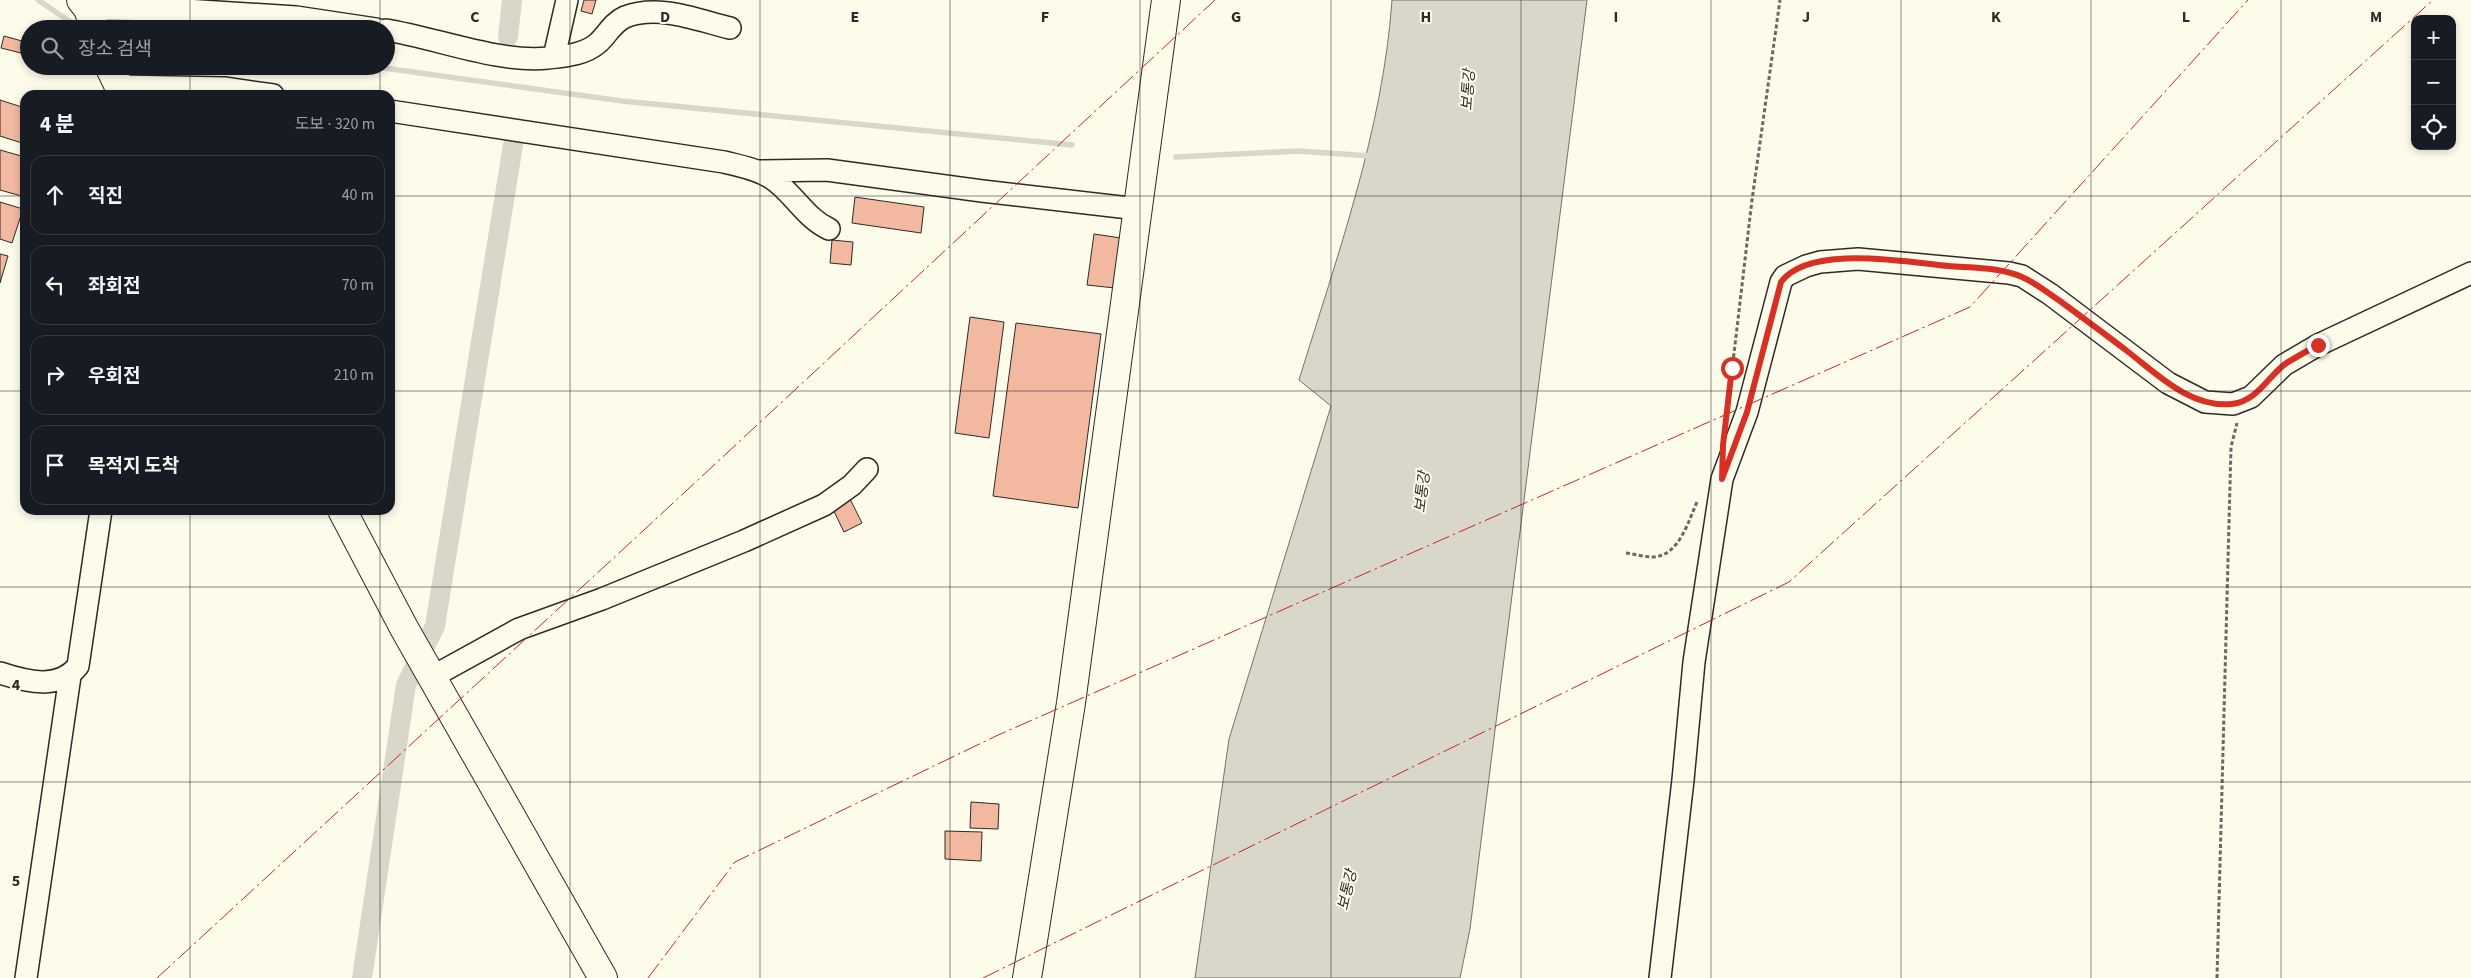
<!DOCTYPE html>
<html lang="ko">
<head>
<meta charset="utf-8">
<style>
  body { margin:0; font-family:"Source Sans 3","Noto Sans KR",sans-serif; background:#20242c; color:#f1f3f6 }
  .controls { position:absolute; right:15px; top:15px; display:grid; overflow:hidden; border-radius:10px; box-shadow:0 2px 8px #0003 }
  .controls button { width:45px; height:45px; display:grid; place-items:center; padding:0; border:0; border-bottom:1px solid #363941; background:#171b24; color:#f1f3f6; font:25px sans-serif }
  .stop { position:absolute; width:15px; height:15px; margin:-11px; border:4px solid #d93025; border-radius:50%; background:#fff }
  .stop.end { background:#d93025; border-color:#fff; box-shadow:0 1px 5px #0008 }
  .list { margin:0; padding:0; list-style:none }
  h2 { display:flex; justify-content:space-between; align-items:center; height:65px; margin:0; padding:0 20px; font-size:21px }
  h2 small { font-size:16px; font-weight:400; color:#9ea1a6 }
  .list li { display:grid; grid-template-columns:32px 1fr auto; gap:15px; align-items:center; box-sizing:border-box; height:80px; margin:0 10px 10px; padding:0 10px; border:1px solid #363941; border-radius:15px }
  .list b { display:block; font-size:19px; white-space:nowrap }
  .list em { font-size:16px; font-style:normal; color:#9ea1a6 }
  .icon { flex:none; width:28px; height:28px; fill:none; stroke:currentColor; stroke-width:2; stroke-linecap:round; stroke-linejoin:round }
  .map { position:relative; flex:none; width:2471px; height:978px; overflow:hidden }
  .search { position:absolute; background:#171b24; box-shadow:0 2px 8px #0003; left:20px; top:20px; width:375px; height:55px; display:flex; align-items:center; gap:12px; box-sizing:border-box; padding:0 18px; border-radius:28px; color:#9ea1a6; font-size:19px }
  .panel { position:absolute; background:#171b24; box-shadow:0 2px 8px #0003; left:20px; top:90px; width:375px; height:425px; border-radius:15px }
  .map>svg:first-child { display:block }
  .water { fill:#d8d7c9; stroke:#74746e }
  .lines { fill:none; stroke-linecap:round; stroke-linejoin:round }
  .stream { stroke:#d8d7c9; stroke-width:5.5 }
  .canal { stroke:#d8d7c9; stroke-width:20 }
  .building { fill:#f2b8a0; stroke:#2b2b2b }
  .minor-casing { stroke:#2b2b2b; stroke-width:24 }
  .major-casing { stroke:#2b2b2b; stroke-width:30 }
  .path { stroke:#6a6964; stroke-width:3; stroke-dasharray:4 2.5; stroke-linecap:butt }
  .minor { stroke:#fdfbea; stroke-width:21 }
  .major { stroke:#fdfbea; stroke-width:28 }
  .power { stroke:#c62828; stroke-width:1; stroke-dasharray:18 4 2.5 4; stroke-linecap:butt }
  .route { stroke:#d93025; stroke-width:6 }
  .grid { fill:none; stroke:#2b2b2b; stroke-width:1; stroke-opacity:0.55 }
  .labels { text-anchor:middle; stroke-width:4; stroke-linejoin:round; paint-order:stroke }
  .water-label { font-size:15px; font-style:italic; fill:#2b2b2b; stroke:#fdfbea }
  .grid-label { font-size:16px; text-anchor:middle; font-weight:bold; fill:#2b2b2b; stroke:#fdfbea; stroke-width:4; stroke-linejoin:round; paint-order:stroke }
</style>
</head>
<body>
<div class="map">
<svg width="2471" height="978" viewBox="0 0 2471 978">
  <rect width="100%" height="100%" fill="#fdfbea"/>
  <!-- water -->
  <path class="water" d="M1392,0H1587L1470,929L1460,978H1195L1229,739L1331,406L1299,380C1337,256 1383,130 1392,0Z"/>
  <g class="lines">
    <!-- stream -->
    <path class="stream" d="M38,0L81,29
      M370,66L622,101L1072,145
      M1176,157L1298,151L1371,156"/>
    <!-- canal -->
    <path class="canal" d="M508,37L512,0
      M362,978L406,685L435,626L513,145"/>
  </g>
  <!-- building -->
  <path class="building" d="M584,0H596L592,14L581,11Z
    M4,36L29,43V55L1,48Z
    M0,100L25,108V144L0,136Z
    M0,150L25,157V197L0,190Z
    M855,197L924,207L921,233L852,223Z
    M0,202L23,209L12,243L0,239Z
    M1094,234L1121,238L1115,288L1087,285Z
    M832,240L853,242L851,265L830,263Z
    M0,254L8,256L0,283Z
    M970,317L1004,322L989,438L955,433Z
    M1016,323L1101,334L1078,508L993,496Z
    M848,495L862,523L844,532L830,503Z
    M971,802L999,804L998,829L970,828Z
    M945,831L982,832L981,861L945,859Z"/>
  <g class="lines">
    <!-- minor casing -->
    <g class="minor-casing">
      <path id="minor" d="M88,9L185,10L296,17L376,29
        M386,30C437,38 497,63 548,58C565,56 584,55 598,43C608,34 612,23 625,17C659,4 697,20 730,28
        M554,57L567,0
        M118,86L224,88L273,95
        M390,111L724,162C740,166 757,169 771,178C793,192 805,218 829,229
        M757,171L827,170L982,191L1138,209
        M0,673C27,682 59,690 78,666L101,510
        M432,677L519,629L602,599L744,541L824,505L852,485L867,469
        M26,978L70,676
        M1660,978L1683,780L1694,662L1722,479L1747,412L1781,282L1785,276L1806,266L1820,262L1858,259L2009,273L2022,276L2050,294L2168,383L2205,402L2233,404L2251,397L2284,365L2318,345L2471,273"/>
    </g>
    <!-- major casing -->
    <g class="major-casing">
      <path id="major" d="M81,0L88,9L95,29
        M109,66L123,95
        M342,510L404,628L603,978
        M1027,978L1071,703L1166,0"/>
    </g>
    <!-- path -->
    <path class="path" d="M1729,396L1752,200L1780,0
      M1626,553C1635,554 1644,557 1653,557C1679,556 1688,522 1697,502
      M2217,978L2231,447L2237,423"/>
    <!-- minor -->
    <use href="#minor" class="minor"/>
    <!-- major -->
    <use href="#major" class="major"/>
    <!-- power -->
    <path class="power" d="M157,978L644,530L1215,0
      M648,978L735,862L996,736L1970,307L2248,0
      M983,978L1789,582L2433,0"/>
  </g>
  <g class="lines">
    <!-- route -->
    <path class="route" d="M1732,368L1723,445L1722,479L1747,412L1781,282C1809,244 1906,262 1948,266C1972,268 2000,267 2022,277C2036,283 2048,293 2060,301C2083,318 2105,334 2127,351C2157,374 2190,408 2232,404C2256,402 2268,377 2285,364C2296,357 2307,351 2318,345"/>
  </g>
  <!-- grid -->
  <path class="grid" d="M190,0V29M380,0V29M570,0V978M760,0V978M950,0V978M1140,0V978M1331,0V978M1521,0V978M1711,0V978M1901,0V978M2091,0V978M2281,0V978M190,66V95M380,66V95M0,196H25M390,196H2471M0,391H25M390,391H2471M190,510V978M380,510V978M0,587H2471M0,782H2471"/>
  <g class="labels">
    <!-- water labels -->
    <g class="water-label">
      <text transform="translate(1468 90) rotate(-86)" y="5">보통강</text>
      <text transform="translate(1422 492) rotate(-83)" y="5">보통강</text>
      <text transform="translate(1347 890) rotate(-77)" y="5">보통강</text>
    </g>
  </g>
  <g class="grid-label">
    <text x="475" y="22">C</text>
    <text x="665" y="22">D</text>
    <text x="855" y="22">E</text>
    <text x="1045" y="22">F</text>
    <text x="1236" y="22">G</text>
    <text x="1426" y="22">H</text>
    <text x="1616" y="22">I</text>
    <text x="1806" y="22">J</text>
    <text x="1996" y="22">K</text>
    <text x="2186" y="22">L</text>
    <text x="2376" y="22">M</text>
    <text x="16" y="690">4</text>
    <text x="16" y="886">5</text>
  </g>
</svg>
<div class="controls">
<button>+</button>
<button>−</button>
<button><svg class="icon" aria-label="locate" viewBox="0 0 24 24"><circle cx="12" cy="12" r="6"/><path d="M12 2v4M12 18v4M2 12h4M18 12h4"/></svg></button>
</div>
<div class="stop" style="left:1732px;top:368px"></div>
<div class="stop end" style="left:2318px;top:345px"></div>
<div class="search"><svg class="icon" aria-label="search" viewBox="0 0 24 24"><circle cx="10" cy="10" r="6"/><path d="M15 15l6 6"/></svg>장소 검색</div>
<section class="panel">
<h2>4 분<small>도보 · 320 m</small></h2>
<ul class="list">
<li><svg class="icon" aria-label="ahead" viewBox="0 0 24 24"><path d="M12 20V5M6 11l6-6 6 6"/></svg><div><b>직진</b></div><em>40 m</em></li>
<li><svg class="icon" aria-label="left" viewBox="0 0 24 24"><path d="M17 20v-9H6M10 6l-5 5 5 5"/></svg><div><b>좌회전</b></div><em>70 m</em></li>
<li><svg class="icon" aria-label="right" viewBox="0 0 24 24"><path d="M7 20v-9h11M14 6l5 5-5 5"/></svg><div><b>우회전</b></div><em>210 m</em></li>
<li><svg class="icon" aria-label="arrive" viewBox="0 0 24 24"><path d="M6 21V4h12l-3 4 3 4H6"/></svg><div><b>목적지 도착</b></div></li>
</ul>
</section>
</div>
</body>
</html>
